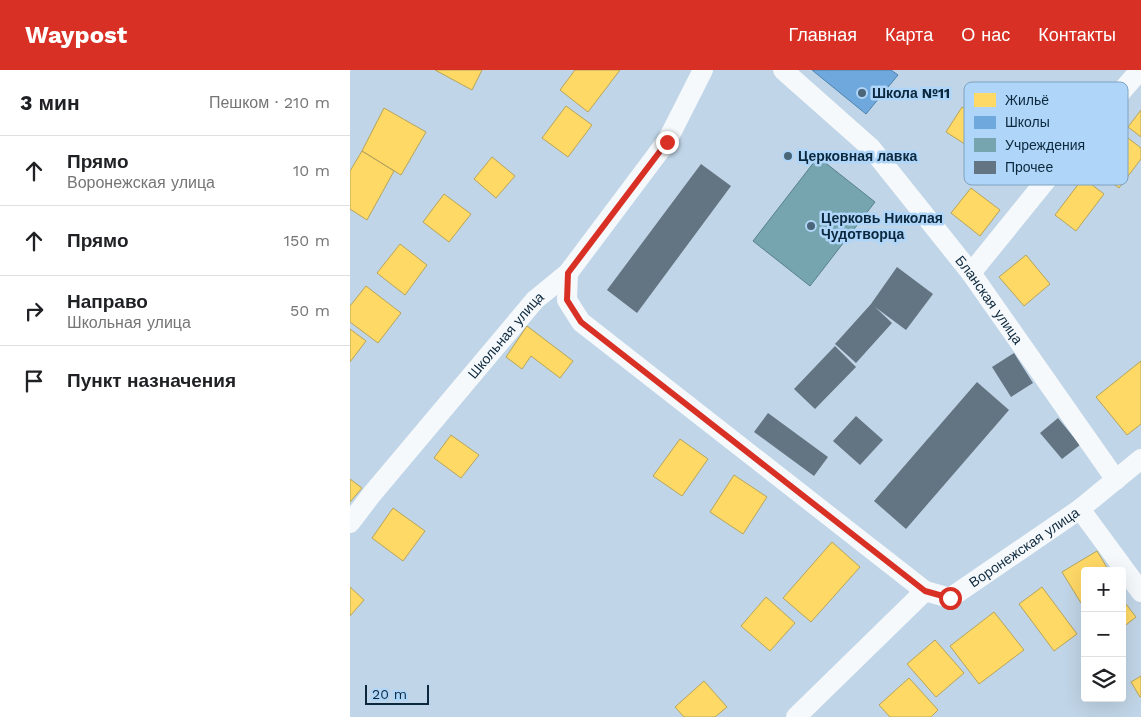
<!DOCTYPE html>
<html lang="ru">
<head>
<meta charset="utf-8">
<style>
  body { margin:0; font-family:"Work Sans",sans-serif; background:#f6f6f6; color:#202124 }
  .controls { position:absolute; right:15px; bottom:15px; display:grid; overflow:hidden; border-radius:5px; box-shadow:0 5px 20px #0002 }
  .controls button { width:45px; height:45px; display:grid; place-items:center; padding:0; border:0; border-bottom:1px solid #e0e0e0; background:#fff; color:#202124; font:25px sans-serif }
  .scale { position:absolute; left:15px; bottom:12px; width:64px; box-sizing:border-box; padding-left:5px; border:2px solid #0c283e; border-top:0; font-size:14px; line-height:18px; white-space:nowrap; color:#0c283e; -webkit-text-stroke:4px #afd6f8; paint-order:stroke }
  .stop { position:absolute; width:15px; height:15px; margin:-11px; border:4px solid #d93025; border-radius:50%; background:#fff }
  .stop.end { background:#d93025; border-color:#fff; box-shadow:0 1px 5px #0008 }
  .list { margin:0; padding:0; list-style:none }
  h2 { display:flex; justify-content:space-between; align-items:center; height:65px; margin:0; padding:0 20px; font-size:21px }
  h2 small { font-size:16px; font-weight:400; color:#757577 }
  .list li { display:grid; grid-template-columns:32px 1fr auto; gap:15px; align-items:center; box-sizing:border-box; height:70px; padding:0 20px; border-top:1px solid #e0e0e0 }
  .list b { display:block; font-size:19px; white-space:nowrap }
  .list p { margin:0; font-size:16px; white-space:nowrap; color:#757577 }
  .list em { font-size:16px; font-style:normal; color:#757577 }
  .icon { flex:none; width:28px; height:28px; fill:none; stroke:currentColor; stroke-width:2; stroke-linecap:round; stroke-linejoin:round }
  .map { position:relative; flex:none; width:791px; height:647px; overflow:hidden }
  header { display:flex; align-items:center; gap:30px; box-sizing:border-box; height:70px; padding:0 25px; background:#d93025; color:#fff }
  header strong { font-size:24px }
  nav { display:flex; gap:28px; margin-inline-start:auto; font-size:18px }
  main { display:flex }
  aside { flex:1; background:#fff }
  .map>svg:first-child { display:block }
  .homes { fill:#ffd966; stroke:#b6a45a }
  .schools { fill:#6fa8dc; stroke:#5182ad }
  .public { fill:#76a5af; stroke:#56808d }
  .building { fill:#637482 }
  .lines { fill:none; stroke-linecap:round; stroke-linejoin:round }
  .street { stroke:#f6f9fb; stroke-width:20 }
  .route { stroke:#d93025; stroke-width:6 }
  .poi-dot { fill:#4b6579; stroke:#afd6f8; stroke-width:2 }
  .labels { text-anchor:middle; stroke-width:5; stroke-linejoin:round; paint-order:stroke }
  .poi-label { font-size:14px; font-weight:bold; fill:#0c283e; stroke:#afd6f8; text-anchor:start }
  .street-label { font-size:14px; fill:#0c283e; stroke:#afd6f8 }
  .key { fill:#afd6f8; stroke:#7ea2c0; stroke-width:1 }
  .key-label { font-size:14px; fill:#0c283e }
</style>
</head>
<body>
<header>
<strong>Waypost</strong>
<nav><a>Главная</a><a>Карта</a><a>О нас</a><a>Контакты</a></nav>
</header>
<main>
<aside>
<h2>3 мин<small>Пешком · 210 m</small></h2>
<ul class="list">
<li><svg class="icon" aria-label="ahead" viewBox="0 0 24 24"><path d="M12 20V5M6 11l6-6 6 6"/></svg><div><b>Прямо</b><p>Воронежская улица</p></div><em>10 m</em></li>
<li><svg class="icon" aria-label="ahead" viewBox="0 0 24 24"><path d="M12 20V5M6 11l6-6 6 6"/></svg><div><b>Прямо</b></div><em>150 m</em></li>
<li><svg class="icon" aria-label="right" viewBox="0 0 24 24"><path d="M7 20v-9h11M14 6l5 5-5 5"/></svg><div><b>Направо</b><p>Школьная улица</p></div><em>50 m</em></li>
<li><svg class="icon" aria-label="arrive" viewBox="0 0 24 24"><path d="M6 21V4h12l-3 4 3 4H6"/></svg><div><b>Пункт назначения</b></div></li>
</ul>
</aside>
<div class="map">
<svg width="791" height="647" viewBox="0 0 791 647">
  <rect width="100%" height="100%" fill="#c0d5e7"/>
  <!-- homes -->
  <path class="homes" d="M85,0H132L122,20Z
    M225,0H270L238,42L210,20Z
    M216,36L242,55L218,87L192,68Z
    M612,37L648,61L632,85L596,62Z
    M34,38L76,62L51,105L12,81Z
    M791,40V67L778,57Z
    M765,58L791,78V89L769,118L737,95Z
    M12,81L44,101L17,150L0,139V101Z
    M142,87L165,106L146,128L124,109Z
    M733,108L754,124L726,161L705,145Z
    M621,118L650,140L630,166L601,143Z
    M94,124L121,144L99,172L73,152Z
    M50,174L77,195L55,225L27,203Z
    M676,185L700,214L674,236L649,207Z
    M16,216L51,243L28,273L0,252V236Z
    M177,256L223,291L210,308L181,286L172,299L156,287Z
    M0,259L16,271L0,292Z
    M791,291V354L777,365L746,327Z
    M101,365L129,385L111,408L84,388Z
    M330,369L358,389L332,426L303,406Z
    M384,405L417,427L393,464L360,442Z
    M0,409L12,418L0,432Z
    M43,438L75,461L53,491L22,468Z
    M482,472L510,497L461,552L433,528Z
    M747,481L759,501H735V530L731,533L712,502Z
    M0,517L14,530L0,546Z
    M692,517L727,564L704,581L669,534Z
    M416,527L445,553L420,581L391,556Z
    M772,529L786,547L772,558Z
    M644,542L674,580L629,614L600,576Z
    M585,570L614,603L586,627L557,594Z
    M791,606V627H790L781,612Z
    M559,608L588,640L581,647H540L529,635Z
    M354,611L377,637L365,647H334L325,637Z"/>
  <!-- schools -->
  <path class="schools" d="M462,0H541L548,5L516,44Z"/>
  <!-- public -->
  <path class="public" d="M468,87L525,132L460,216L403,171Z"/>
  <!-- building -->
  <path class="building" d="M351,94L381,116L287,243L257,220Z
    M547,197L583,224L556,260L525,237L542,253L506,293L485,274L521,234Z
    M485,276L506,297L465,339L444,319Z
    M664,283L683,313L661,327L642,297Z
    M627,312L659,340L556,459L524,431Z
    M418,343L478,387L464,406L404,362Z
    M506,346L533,370L510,395L483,371Z
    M708,348L730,375L712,389L690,363Z"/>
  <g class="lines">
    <!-- street -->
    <g class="street">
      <path id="s1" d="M433,0L521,78L621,203L766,410"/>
      <path d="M218,203L217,230L231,252L575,521"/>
      <path d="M621,203L715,87L790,0"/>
      <path d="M730,439L791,522"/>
      <path id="s2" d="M0,453L22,424L185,230L218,203L317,71L353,0"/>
      <path id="s3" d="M446,647L575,521L600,528L730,439L791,389"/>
    </g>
  </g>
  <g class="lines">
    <!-- route -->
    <path class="route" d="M317,72L218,203L217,230L231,252L575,521L600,528"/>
  </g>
  <!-- markers -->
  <g class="poi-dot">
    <circle cx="512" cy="23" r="5"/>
    <circle cx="438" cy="86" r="5"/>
    <circle cx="461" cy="156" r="5"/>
  </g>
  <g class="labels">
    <!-- poi labels -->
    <g class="poi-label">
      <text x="522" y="28">Школа №11</text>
      <text x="448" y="91">Церковная лавка</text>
      <text x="471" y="153">Церковь Николая<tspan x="471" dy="16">Чудотворца</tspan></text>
    </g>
    <!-- street labels -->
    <g class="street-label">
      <text dy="5" stroke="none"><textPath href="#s1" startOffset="310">Бланская улица</textPath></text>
      <text dy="5" stroke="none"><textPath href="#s2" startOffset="244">Школьная улица</textPath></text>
      <text dy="5" stroke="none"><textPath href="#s3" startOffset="296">Воронежская улица</textPath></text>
    </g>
  </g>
  <!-- legend -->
  <rect x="614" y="12" width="164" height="103" rx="8" class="key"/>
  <rect x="624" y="23" width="22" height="14" fill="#ffd966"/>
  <rect x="624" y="46" width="22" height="13" fill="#6fa8dc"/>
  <rect x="624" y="68" width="22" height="14" fill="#76a5af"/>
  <rect x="624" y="91" width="22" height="13" fill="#637482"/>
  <g class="key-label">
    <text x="655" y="35">Жильё</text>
    <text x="655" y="57">Школы</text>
    <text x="655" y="80">Учреждения</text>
    <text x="655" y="102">Прочее</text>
  </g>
</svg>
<div class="controls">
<button>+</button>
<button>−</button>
<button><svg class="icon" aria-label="layers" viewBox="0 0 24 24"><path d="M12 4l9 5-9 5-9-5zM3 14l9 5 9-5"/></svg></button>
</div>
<div class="scale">20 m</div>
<div class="stop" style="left:600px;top:528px"></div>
<div class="stop end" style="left:317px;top:72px"></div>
</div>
</main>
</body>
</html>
